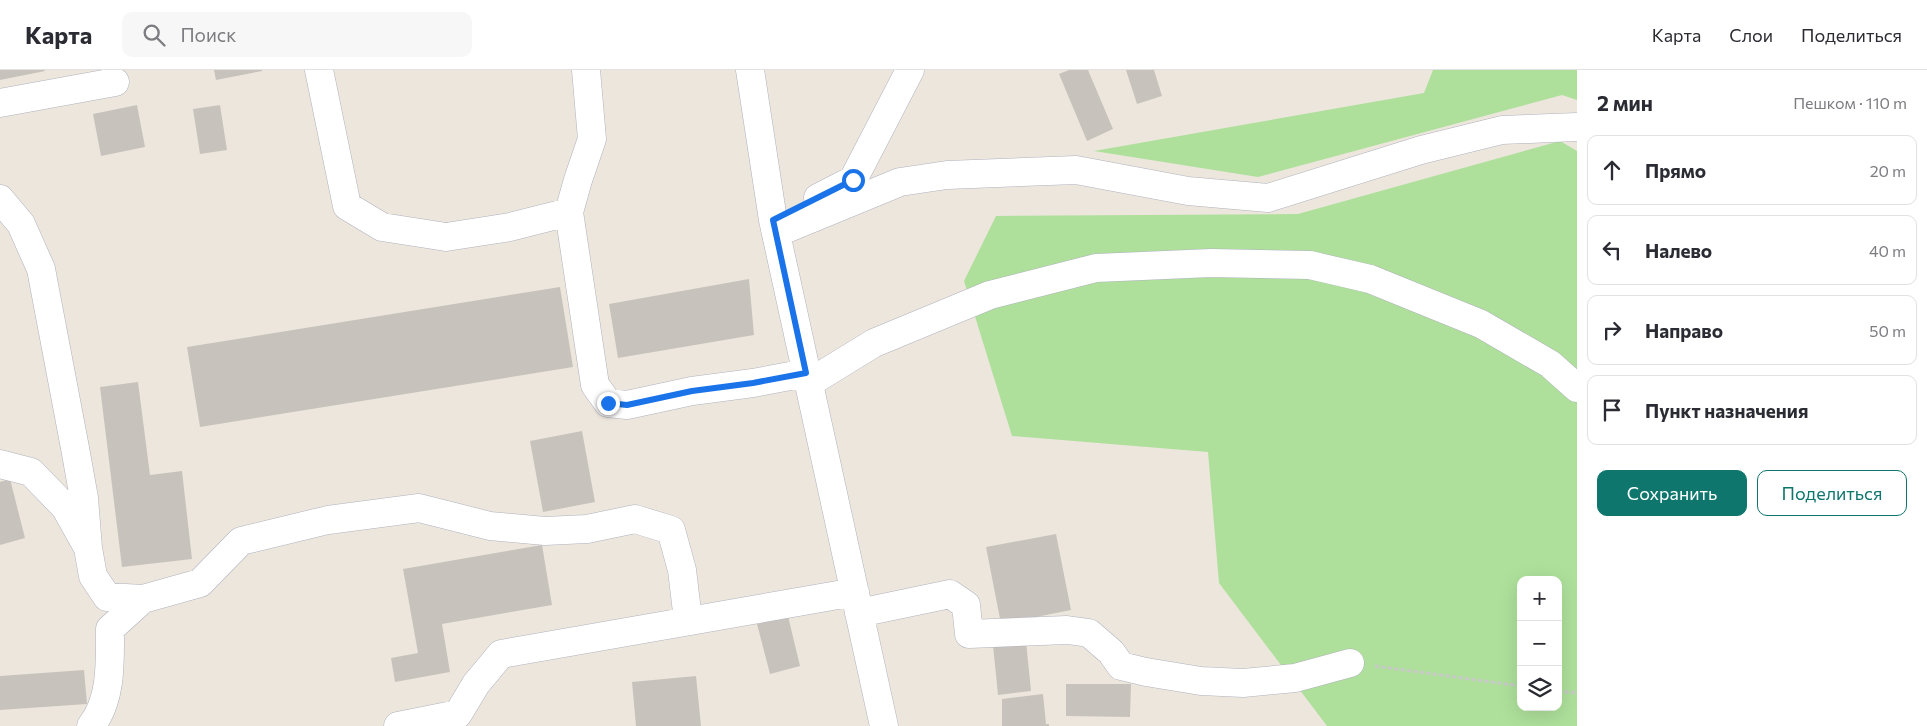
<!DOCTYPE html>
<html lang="ru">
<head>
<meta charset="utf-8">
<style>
  body { margin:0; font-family:Commissioner,sans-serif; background:#f7f7f7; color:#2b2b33 }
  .controls { position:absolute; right:15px; bottom:15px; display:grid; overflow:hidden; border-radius:10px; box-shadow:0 5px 20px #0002 }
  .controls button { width:45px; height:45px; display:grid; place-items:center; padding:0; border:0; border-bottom:1px solid #e1e1e2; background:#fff; color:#2b2b33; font:25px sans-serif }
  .stop { position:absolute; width:15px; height:15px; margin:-11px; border:4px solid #1a73e8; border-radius:50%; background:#fff }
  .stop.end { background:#1a73e8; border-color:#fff; box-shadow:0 1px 5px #0008 }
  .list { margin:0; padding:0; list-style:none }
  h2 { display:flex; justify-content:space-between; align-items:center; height:65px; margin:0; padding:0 20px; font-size:21px }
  h2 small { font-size:16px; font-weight:400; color:#7c7c81 }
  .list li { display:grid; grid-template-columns:32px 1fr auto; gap:15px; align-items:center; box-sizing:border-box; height:70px; margin:0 10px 10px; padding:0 10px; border:1px solid #e1e1e2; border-radius:10px }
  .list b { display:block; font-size:19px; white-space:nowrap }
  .list em { font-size:16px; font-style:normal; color:#7c7c81 }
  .actions { display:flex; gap:10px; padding:15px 20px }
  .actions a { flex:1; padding:11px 0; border:1px solid #0f766e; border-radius:10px; text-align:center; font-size:18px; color:#0f766e }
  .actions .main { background:#0f766e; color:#fff }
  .icon { flex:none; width:28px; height:28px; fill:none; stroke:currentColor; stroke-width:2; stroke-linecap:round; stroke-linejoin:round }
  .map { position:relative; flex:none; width:1577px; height:656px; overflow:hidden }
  header { display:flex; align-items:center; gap:30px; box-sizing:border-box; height:70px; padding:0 25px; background:#fff; border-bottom:1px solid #e1e1e2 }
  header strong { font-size:24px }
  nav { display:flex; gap:28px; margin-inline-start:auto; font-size:18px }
  .search { width:350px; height:45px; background:#f7f7f7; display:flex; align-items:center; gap:12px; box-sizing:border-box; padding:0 18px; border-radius:10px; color:#7c7c81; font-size:19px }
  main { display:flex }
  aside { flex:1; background:#fff }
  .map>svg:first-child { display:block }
  .green { fill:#aee09b; fill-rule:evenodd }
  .building { fill:#c7c3bc }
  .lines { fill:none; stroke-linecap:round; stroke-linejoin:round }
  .minor-casing { stroke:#b0b2bd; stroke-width:29 }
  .path { stroke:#c8c8c8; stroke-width:3; stroke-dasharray:4 2.5; stroke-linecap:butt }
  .minor { stroke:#fff; stroke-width:28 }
  .route { stroke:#1a73e8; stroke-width:6 }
</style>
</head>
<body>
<header>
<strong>Карта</strong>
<div class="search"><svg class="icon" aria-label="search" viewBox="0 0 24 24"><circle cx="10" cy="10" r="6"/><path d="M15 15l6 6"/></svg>Поиск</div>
<nav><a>Карта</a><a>Слои</a><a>Поделиться</a></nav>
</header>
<main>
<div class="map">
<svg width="1577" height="656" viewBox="0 0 1577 656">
  <rect width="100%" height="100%" fill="#ece6dd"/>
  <!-- green -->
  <path class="green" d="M1433,0H1577V30L1562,25L1258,107L1094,81L1424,23Z
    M1560,71L1577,81V656H1327L1219,513L1208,382L1012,366L964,211L996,146L1298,144ZM1521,510H1558V637H1521Z"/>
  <!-- building -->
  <path class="building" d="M0,0H44L45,1L0,10Z
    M214,0H262V1L216,10Z
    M1069,0H1088L1113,59L1087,71L1059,4Z
    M1126,0H1154L1162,26L1137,34Z
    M137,35L145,77L101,86L93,44Z
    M220,35L227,80L200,84L193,39Z
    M749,209L754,265L618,288L609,234Z
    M560,217L573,297L200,357L187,277Z
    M138,312L150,405L182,401L192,489L122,497L100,317Z
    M582,361L595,432L543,442L530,371Z
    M10,409L25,468L0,475V412Z
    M1056,464L1071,540L1001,554L986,477Z
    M542,475L552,535L442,554L450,602L395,612L391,588L418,583L403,499Z
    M788,546L800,596L770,604L757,554Z
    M1026,571L1031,621L998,625L993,575Z
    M84,600L87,634L0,640V606Z
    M696,606L701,656H636L632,612Z
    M1066,614H1131L1130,647L1066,646Z
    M1043,624L1046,654H1049V656H1002V629Z"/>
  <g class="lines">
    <!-- minor casing -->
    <g class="minor-casing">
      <path id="minor" d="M319,0L347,136L382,157L446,167L510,157L569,142
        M586,0L592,69L578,110L569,142L595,315L608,333L627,335L692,321L753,313L806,303
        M750,0L773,150L884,656
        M0,33L115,12
        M818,128L853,110L910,0
        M0,129L21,154L41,199L75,378L84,428L88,478
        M776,163L900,112L947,105L1076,100L1188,121L1268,128L1421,80L1502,60L1577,57
        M809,313L874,273L990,225L1096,198L1211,193L1310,195L1370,209L1481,254L1550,294L1577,318
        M0,394L31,402L65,437L88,478L93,506L107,527L143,529
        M859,543L950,524L966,535L969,564L1067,560L1089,563L1111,582L1121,596L1146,602L1201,611L1243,613L1295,608L1350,593
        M91,656C112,630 110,591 110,559L143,529L200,513L241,471L328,450L419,438L490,456L545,461L587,459L635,449L671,460L682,500L688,550
        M398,656L458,644L476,614L501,584L855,522"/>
    </g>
    <!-- path -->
    <path class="path" d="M1375,596L1521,616
      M1558,621L1577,623"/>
    <!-- minor -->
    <use href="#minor" class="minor"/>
  </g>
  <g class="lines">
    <!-- route -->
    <path class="route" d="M608,333L627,335L692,321L753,313L806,303L773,150L853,110"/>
  </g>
</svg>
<div class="controls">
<button>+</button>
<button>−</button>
<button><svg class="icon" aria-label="layers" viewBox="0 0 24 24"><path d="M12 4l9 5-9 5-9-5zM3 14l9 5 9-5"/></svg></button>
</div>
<div class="stop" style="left:853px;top:110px"></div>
<div class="stop end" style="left:608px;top:333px"></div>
</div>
<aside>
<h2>2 мин<small>Пешком · 110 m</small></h2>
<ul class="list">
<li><svg class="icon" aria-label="ahead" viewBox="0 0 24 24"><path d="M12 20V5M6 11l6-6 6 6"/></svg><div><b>Прямо</b></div><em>20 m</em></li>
<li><svg class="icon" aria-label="left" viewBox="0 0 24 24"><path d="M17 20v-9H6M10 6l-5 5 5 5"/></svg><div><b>Налево</b></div><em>40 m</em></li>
<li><svg class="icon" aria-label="right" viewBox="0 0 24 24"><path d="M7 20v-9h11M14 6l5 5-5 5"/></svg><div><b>Направо</b></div><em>50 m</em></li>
<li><svg class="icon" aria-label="arrive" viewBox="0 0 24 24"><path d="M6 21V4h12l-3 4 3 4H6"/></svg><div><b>Пункт назначения</b></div></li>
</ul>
<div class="actions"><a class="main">Сохранить</a><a>Поделиться</a></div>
</aside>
</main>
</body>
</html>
